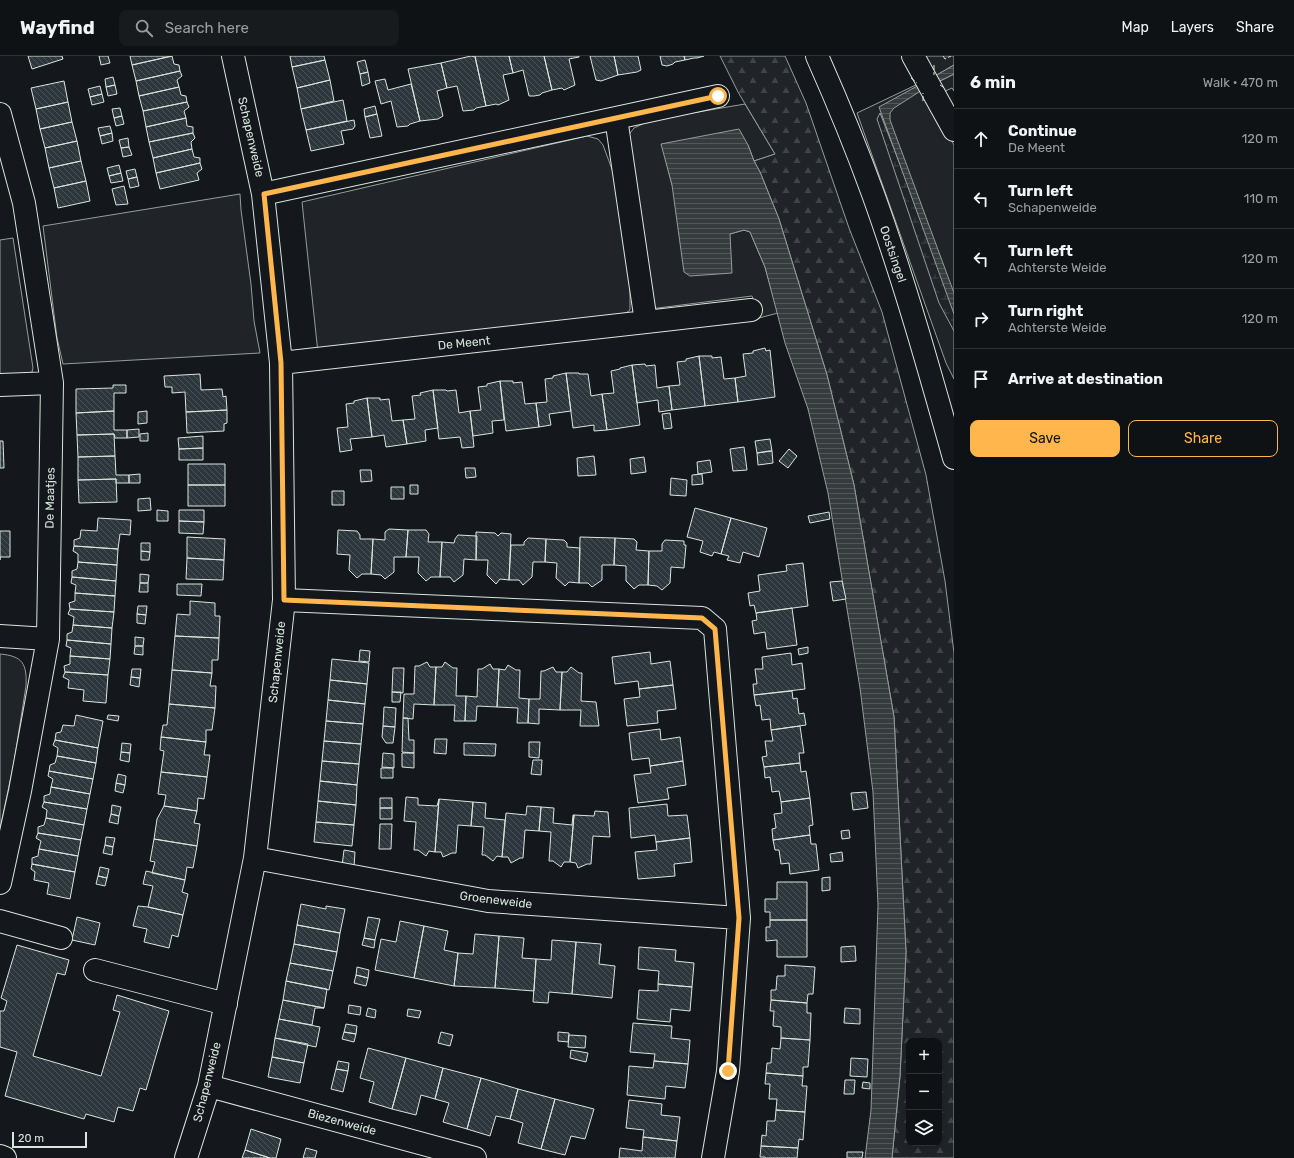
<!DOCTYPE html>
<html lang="en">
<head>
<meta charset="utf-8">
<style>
  body { margin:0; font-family:Rubik,sans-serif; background:#181b1e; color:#f1f3f6 }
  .controls { position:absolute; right:12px; bottom:12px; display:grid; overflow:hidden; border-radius:8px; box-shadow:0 2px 6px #0003 }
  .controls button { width:36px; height:36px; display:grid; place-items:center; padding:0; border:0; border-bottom:1px solid #2f3234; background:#0f1215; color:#f1f3f6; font:20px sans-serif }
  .scale { position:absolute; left:12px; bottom:10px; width:75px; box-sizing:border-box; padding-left:4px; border:2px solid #d8e6dc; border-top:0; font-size:11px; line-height:14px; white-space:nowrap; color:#d8e6dc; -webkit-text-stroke:3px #14181c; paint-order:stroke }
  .stop { position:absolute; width:12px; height:12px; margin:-9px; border:3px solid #ffb74d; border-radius:50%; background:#fff }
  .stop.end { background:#ffb74d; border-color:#fff; box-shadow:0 1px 4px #0008 }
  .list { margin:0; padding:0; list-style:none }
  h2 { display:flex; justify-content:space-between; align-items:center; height:52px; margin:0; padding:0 16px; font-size:17px }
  h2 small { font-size:13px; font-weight:400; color:#9b9ea0 }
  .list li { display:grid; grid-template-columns:26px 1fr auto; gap:12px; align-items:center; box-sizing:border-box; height:60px; padding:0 16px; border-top:1px solid #2f3234 }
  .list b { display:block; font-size:15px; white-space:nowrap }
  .list p { margin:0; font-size:13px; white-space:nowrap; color:#9b9ea0 }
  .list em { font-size:13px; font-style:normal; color:#9b9ea0 }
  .actions { display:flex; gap:8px; padding:12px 16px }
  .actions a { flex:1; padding:9px 0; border:1px solid #ffb74d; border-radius:8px; text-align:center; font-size:14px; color:#ffb74d }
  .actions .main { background:#ffb74d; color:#111 }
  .icon { flex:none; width:22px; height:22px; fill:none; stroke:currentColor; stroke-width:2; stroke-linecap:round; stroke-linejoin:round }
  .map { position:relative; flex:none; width:954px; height:1102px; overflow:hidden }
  header { display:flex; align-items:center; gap:24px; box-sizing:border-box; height:56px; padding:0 20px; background:#0f1215; border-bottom:1px solid #2f3234 }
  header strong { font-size:19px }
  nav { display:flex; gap:22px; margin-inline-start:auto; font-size:14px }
  .search { width:280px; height:36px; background:#181b1e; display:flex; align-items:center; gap:10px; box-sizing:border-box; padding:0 14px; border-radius:8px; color:#9b9ea0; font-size:15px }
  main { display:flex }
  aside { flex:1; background:#0f1215 }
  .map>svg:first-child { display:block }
  .grass { fill:#202428; stroke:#939e99 }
  .forest { fill:url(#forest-firs); stroke:#939e99; fill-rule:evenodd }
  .wetland { fill:url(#wetland-marsh); stroke:#939e99 }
  .water { fill:url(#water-rules); stroke:#939e99 }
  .building { fill:url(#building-back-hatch); stroke:#d8e6dc }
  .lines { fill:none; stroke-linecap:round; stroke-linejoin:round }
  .street-casing { stroke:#d8e6dc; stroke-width:24 }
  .primary-casing { stroke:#d8e6dc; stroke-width:24 }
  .street { stroke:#14181c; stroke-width:22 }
  .primary { stroke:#14181c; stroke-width:22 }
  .fence { stroke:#d8e6dc; stroke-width:1; stroke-dasharray:5 2; stroke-linecap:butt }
  .route { stroke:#ffb74d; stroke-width:5 }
  .labels { text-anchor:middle; stroke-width:3; stroke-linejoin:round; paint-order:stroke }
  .street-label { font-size:12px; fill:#d8e6dc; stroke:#14181c }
</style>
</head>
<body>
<header>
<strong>Wayfind</strong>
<div class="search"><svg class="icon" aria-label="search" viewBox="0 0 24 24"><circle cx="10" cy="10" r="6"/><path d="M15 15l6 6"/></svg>Search here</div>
<nav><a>Map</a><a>Layers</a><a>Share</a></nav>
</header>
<main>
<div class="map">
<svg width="954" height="1102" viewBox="0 0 954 1102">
  <defs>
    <pattern id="forest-firs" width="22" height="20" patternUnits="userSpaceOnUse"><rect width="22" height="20" fill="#202428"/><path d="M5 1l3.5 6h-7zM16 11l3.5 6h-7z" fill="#404447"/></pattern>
    <pattern id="wetland-marsh" width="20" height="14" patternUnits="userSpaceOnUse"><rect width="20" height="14" fill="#202428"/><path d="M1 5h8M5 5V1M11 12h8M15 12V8" fill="none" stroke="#404447"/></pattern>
    <pattern id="water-rules" width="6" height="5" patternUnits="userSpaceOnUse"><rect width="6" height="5" fill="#363b3e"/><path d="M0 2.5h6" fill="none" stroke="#525759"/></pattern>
    <pattern id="building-back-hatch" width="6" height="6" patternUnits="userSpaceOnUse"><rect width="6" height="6" fill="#2c363c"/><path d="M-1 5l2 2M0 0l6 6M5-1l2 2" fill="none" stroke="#4a5358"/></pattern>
  </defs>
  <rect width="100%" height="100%" fill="#14181c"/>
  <!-- grass -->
  <path class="grass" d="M922,0H954V9L935,20L938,26L954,18V35L952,32L941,37Z
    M920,27L954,89V323L946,307L857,57Z
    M745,48L775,98L754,105L748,89L662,88L672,129L730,178L744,174L750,176L765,211L778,257L759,262L752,240L650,253L627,81L634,72L651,64Z
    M587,80L598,83L603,89L616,124L630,209V254L626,257L602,261L318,297L302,146Z
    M240,138L241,154L251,228L254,265L260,297L63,308L57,282L43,170Z
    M13,182L33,312L32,316L23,319L0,323V184Z
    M0,598C23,600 27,608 26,630L14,706L0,773Z"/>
  <!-- forest -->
  <path class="forest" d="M720,0H785L806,47L849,172L882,256L926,419L945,525L954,597V1102H892L900,1020L906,896L894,661L854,429L827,319L779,163L760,116L754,105L775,98L738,36ZM909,985H939V1087H909Z"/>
  <!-- wetland -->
  <path class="wetland" d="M880,57L923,167L954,252V275L939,247L877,63Z"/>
  <!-- water -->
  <path class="water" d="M954,9V18L938,26L935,20Z
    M919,29L922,34L894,52L890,57V64L954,237V258L879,51Z
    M739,73L748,89L754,105L760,116L779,163L827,319L854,429L894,661L906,896L900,1020L892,1102H865L871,1054L878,849L873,736L860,632L828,437L808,353L785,287L765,211L750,176L744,174L730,178L732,217L690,220L684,216L672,129L661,88Z"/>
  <!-- building -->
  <path class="building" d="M28,0H62L63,3L32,13Z
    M99,0H108L110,7L101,9Z
    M130,0H172L132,9Z
    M172,0L174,8L179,9L180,15L136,25L132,9Z
    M290,0H324L325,4L292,11Z
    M471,0L475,1L486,50L476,52L474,54L463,55L457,30L447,32L441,7Z
    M475,0H509L513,17L503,19L509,44L498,49L496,48L486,50Z
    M509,0H544L552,34L542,37L540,39L534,40H529L523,14L513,17Z
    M544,0H579V1L569,3L575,29L564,34L562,32L552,34Z
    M590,0H614L618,19L601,25L596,24Z
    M614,0H638L641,14L637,16L618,19Z
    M660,0H684L685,4L675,6L673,8L667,10L662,9Z
    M684,0H704L697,2H694L685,4Z
    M325,4L330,24L297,32L292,11Z
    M365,4L368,16L360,18L357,6Z
    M441,7L447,32L437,35L443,60L438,63L420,65L408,13Z
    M180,15L182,20L177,24L179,31L139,40L136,25Z
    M368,16L370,27L362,30L360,18Z
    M113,21L115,29L106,31L105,23Z
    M385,23L388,34L411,28L420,65L410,68L408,70L397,71L391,45L381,48L375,25Z
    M330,24L334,45L301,53L297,32Z
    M64,25L68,46L36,53L31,32Z
    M115,29L117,38L108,40L106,31Z
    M100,30L102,38L90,41L88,33Z
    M179,31L181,39L186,40L187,46L143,55L139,40Z
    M102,38L104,46L92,49L90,41Z
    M343,44L347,65L306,74L301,53Z
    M68,46L72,66L40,73L36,53Z
    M187,46L189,51L184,55L186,62L146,71L143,55Z
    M375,50L377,58L365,61L364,53Z
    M120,52L122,60L114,62L112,53Z
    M377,58L382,80L370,82L365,61Z
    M122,60L124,68L116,70L114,62Z
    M186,62L187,70L193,71V77L149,86L146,71Z
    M354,64L355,70L353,73L341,75L344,88L311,95L306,74Z
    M72,66L77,85L45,92L40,73Z
    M110,70L112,77L100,80L98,72Z
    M112,77L113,85L102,88L100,80Z
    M193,77L195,82L191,86L192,93L153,102L149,86Z
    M128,82L129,91L121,92L119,84Z
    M77,85L81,105L49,112L45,92Z
    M129,91L132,99L123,101L121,92Z
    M192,93L194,101L200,102V107L156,117L153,102Z
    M81,105L86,125L54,132L49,112Z
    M200,107L202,113L197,117L199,124L160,133L156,117Z
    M119,109L121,117L109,120L107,112Z
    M135,113L137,121L128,123L126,115Z
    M121,117L123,125L111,127L109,120Z
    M137,121L139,130L130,132L128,123Z
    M86,125L90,145L58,152L54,132Z
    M124,130L128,148L116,149L112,133Z
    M765,292L766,295L770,294L775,341L738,346L735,322L746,320L743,298L753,297V295Z
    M699,300H712V302L721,301L724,323L735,322L738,346L705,350Z
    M699,300L705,350L672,354L669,330L680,329L677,306L686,305V303Z
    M645,308L646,310L655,309L657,332L669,330L672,354L659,356L658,344L637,347L632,309Z
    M632,309L640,369L607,374L602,338L614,337L611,315L620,313V312Z
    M566,317L571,355L549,358L551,369L539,371L536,347L547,346L545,323L553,322V320Z
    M566,317H579V318H588L591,340L602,338L607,374L594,375V369L573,372Z
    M200,318L201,334L222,333L223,341L226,340L227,354L186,356L185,336L172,337V331H165L164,320Z
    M500,325H513V327L522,326L525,348L536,347L539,371L506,375Z
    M500,325L504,364L492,365L493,377L473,380L470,355L481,354L478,331L487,330V328Z
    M113,329H126V337H114V355L76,357V333L113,332Z
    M433,334L438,372L425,374L426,385L407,388L403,364L415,363L412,340L421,339L420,337Z
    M433,334H446L447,335L456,334L459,357L470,355L474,391L462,392L460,381L439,383Z
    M367,342H380V344L389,343L392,365L403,364L407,388L386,391L384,379L372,381Z
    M367,342L372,381L350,383L352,394L340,396L337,372L348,371L346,348L354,347V345Z
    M227,354V367L224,368V375L187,377L186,356Z
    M114,355V374H127V382H115L114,378L77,379L76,357Z
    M147,355V367L138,368V356Z
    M670,357L672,372L664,373L662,358Z
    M139,373V381L127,382V374Z
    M148,377V385H140V378Z
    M114,378L115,400L78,401L77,379Z
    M203,380V392L179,393L178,382Z
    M770,383L772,395L757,397L755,385Z
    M0,385H3L4,412H0Z
    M744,391L747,414L733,415L730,393Z
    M203,392V404H179V393Z
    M789,393L797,400L788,412L779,405Z
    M769,395H772L773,407L758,409L757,397Z
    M115,400L116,419H129V427H116V423L78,424V401Z
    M594,400L596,419L578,420L577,402Z
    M644,401L646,416L631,418L630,403Z
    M710,404L712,416L698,418L697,406Z
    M188,408H225V429H188Z
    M465,412H475L476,421L466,422Z
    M360,414H371L372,425L361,426Z
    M140,418V427H129V419Z
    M702,418L703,428L692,429V419Z
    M671,422L687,424L686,440L670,439Z
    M116,423L117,446L79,447L78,424Z
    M188,429H225V450H188Z
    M410,429H418V438H410Z
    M391,431H404V443H391Z
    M332,435H344V449H332Z
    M150,442L151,454L138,455V443Z
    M695,452L731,462L721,498L714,496L712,500L700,496L703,485L687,481Z
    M157,454L168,455V465H157Z
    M179,454H204V466L179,465Z
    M829,456L830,463L810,467L808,460Z
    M98,462L131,464L130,479L120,478L118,493L74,490V484L80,482L81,474L97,475Z
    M731,462L767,472L759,501L743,496L740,507L727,504L729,500L721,498Z
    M179,465L204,466L203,478L179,477Z
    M389,473L408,474L406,501H394V516L385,523L381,519L371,518L373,483L385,484V476Z
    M338,474L357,475L360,479V483H373L371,518H362L357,522L349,514L350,499L337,498Z
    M408,474H426L429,478L428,486H442L440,521H431L426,525L418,517L419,501H406Z
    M0,475H10V501H0V504Z
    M476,476L495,477L498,480L501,477L511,478L509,524L500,523L496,528L487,519L488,504H476Z
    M458,479L477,480L476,504L464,503L463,519L454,526L450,521H440L442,486L454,487L455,483Z
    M187,481L225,483L224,504L187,502Z
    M580,481L615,482L614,509H602V524L592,531L588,527H579Z
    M528,482L546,483L545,506H533L532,521L523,529L519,524H509L511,489H524V486Z
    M615,482L634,483L637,486L636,494L649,495L648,529H639L634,533L626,525V510L614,509Z
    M546,483L564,484L567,487V491L580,492L579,527L569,526L565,530L556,522L557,507L545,506Z
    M665,484L684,485V489H686L684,512L671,511L670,527L662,534L657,530L648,529L649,495H662V488Z
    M141,487H150V496L141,495Z
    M74,490L118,493L117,509L78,506V498L73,495Z
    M141,495L150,496L149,504H141Z
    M187,502L224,504L223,524L186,523Z
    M78,506L117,509L116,525L72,521V515L77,513Z
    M803,507L808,550L756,557L754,549L750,550L748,537L760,535L758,519L787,515L786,509Z
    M140,518L149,519L148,527H140Z
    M72,521L116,525L115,540L75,537L76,529L71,527Z
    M842,525L846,543L833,545L830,526Z
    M140,527H148V536H139Z
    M177,528H202L201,540L177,539Z
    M75,537L115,540L114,556L70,553L69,547L75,545Z
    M190,545L215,547V560H220L219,582L175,580L177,558L190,559Z
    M138,550H147L146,559L137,558Z
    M792,552L797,589L767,593L765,576L754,578L752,565L757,564L756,557Z
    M70,553L114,556L112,572L73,569L74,561L68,558Z
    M137,558L146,559L145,568L137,567Z
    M73,569L112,572L111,588L67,584V578L72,576Z
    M175,580L219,582L218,604H212V617L172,614Z
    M135,581L144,582L143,590H135Z
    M67,584L111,588L110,603L70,600L71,592L66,590Z
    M135,590H143V599L134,598Z
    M808,591V597L799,599L798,593Z
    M360,594L370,595L369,606L359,605Z
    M650,596L651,608L670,605L673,629L639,633L638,625L615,628L612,601Z
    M791,597L792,609L802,607L805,633L754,639L753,628H757L755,613H763L762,601Z
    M70,600L110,603L108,619L65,616L64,610L70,608Z
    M332,603L369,607L367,628L330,624Z
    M427,606L430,611H436L434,649L414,648L413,663L403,662L404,638H414L415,610H419Z
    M445,606L453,612H457L456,640H466L465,665H454L455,649H434L436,611H442Z
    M490,608L493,613H499L497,651L477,650L476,665H465L466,640L477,641L478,613H482Z
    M508,609L516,614H520L519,642L529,643L528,667H517L518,652L497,651L499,613L505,614Z
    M553,611L556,616H562L560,654L539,653V668L528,667L529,643H540L541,615H544Z
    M571,611L579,617H582L581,645L596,646L599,670H580L581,654H560L562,616H567Z
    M393,612H404L403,637L392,636Z
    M132,613H141L140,622L131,621Z
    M172,614L212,617L210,630H216L215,652L169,648Z
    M65,616L108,619L106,647L83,645L84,634L68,632L69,624L63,621Z
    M131,621L140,622L139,631L130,629Z
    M330,624L367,628L365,648L328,644Z
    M673,629L676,653L657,655L658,667L627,670L624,643L640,641L639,633Z
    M792,635L793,643L797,642L799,658L804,657L806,669L771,674L770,663L762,664L760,649L756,650L754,639Z
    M392,636H401L400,646H392Z
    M328,644L365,648L363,668L326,665Z
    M169,648L215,652L212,674H206V686L161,681L163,669H167Z
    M384,651L396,652L395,671L383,670Z
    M76,659L103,665L98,692L55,684L56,677L61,676L63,669L74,670Z
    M108,659L119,660L118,665L107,663Z
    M403,662H408L409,684H414V697L402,696Z
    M326,665L363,668L361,688L324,685Z
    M383,670L395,671L393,687H386L382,681Z
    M800,670L804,697H799L800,707L764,711L762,701L767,700L765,685H773L771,674Z
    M660,673L661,684L680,681L683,705L650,710L649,702L632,704L629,677Z
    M161,681L206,686L204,699H210L207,721L161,716L164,695L160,694Z
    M435,683H447L446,698L434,697Z
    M55,684L98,692L96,707L57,700L58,692L53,689Z
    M324,685L361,688L359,708L322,705Z
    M529,686H540L539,702L529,701Z
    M122,687L131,688L130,697L121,696Z
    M464,687L496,688L495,700L464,699Z
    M121,696L130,697L129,706L120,704Z
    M383,697L394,698V712L382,711Z
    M402,697H414V712L402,711Z
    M57,700L96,707L93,723L49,715L50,709L55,707Z
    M533,704H542L541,719L531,718Z
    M322,705L359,708L357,729L320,725Z
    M683,705L686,729L667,732L669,743L638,747L634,719L651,717L650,710Z
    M800,707L801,716L806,715L810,742L781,746L779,735L772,736L770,721L765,722L764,711Z
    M381,712H393V722H381Z
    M49,715L93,723L90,738L51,731L53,723L48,720Z
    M161,716L207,721L204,743L198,742L197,755L164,750L166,739L158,738Z
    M118,718L126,720L125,729L116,727Z
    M320,725L357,729L356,749L318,745Z
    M116,727L125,729L123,737L115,735Z
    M51,731L90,738L87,753L44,746V740L50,738Z
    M866,736L868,752L853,754L851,737Z
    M406,741L418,742V749L437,750L439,743L435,796L429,795L426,800L418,794H414L416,766L404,765Z
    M380,742H392V752H380Z
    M810,742L813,769L809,770L810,779L773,784L772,773L776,772L774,758L782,757L781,746Z
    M439,743L473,746L471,770L458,769L456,797H452L443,801L441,796H435Z
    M318,745L356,749L354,769L316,766Z
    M44,746L87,753L84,769L46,762L47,754L42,751Z
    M473,746L486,747L485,762L505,764L502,801L497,800L493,805L485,799H482L484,771L471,770Z
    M667,748L668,760L687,759L690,782L656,786L655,779L631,782L629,752Z
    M112,749L121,751L119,760L111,758Z
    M164,750L197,755L194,767L200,768L197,790L154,783L157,763Z
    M527,750L541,751L539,775L525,774L523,802H520L511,807L508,801H502L506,757L526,759Z
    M541,751L554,752L553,767L572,769L573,759H574L570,806H564L561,811L553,805H549L551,776L539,775Z
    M380,752H392V763H380Z
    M595,755L608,756L610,781L593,780L591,808H587L578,812L576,807L570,806L574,759L594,760Z
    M111,758L119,760L118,768L109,766Z
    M46,762L84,769L81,784L38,777V771L44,769Z
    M316,766L354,769L352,790L314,786Z
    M380,768H392L391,793H379Z
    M849,774L850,782L842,783L841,775Z
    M38,777L81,784L78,800L39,793L41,785L36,782Z
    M810,779L811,788H816L819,814L790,818L789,807L781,808L779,794H775L773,784Z
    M106,781L115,782L113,791L105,789Z
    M690,782L692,806L674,808L675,820L638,823L635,796L657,794L656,786Z
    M154,783L197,790L193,812L187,811L185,824L152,817L155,806L150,805Z
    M105,789L113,791L112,799L103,797Z
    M39,793L78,800L75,816L32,808V802L38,800Z
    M344,794L355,796L354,811L342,810Z
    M842,796L843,805L831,806L830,798Z
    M32,808L75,816L70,843L47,838L49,827L34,824L35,816L31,813Z
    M100,811L109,813L107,822L98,820Z
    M146,815L185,824L182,836L188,838L183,859L148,851L153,830L143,828Z
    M98,820L107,822L105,830L96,828Z
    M830,821V834L822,835V822Z
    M777,826H807V864H770V856H765V843H777Z
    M301,848L326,853V850L345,853L340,877L297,869Z
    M138,850L148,851L183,859L178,881L172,879L169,892L144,886L147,873L133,870Z
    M77,861L100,867L95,889L72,884Z
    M368,861L380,863L375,884L364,882Z
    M770,864H807V901H777V884L766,885V871H770Z
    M400,865L424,870L414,922L375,914L381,883L396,886Z
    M297,869L340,877L337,896L294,888Z
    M424,870L448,875L444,894L458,897L454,930L414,922Z
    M475,878L499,880L495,932L454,930L458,897L473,898Z
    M499,880L524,882L522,902L536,903L534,935L495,932Z
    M364,882L375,884L374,892L362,889Z
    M552,884L576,886L572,938L549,936L548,947L533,946L536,903L551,904Z
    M576,886L601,888L599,908L615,910L612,942L572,938Z
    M294,888L337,896L333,915L290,907Z
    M17,889L69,904L65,919L57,917L33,1000L101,1020L120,956L113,954L117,939L169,955L146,1034L140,1032L133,1055L118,1051L114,1066L86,1058L84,1063L5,1040L17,996L0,991V955H4L7,945L1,942Z
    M855,890L856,905L841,906V891Z
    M639,891L676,894L675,905L694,907L692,931L658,928L659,915L638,913Z
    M290,907L333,915L329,934L286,925Z
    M785,909L815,911L813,938H808L807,947L771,944V934H776L777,920H785Z
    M357,911L369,914L368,922L356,919Z
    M356,919L368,922L366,930L354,927Z
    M286,925L327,933L324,952L283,944Z
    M658,928L692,931L690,955L671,953L670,966L637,963L639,934L658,935Z
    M283,944L324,952H315L312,969L279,963Z
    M771,944L807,947V957H811L810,984L781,982V971L773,970L774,955H770Z
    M349,949L361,951L360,959L348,957Z
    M368,952L376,954L375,962L366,960Z
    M845,952L860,953V968L844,967Z
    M408,953L421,955L419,962L407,960Z
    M279,963L320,971L316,991L275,982Z
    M633,967L672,970L671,982L690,984L688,1008L654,1005L655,998L630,996Z
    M346,968L357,970L356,978L344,976Z
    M344,976L356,978L354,986L342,983Z
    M441,976L453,979L450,990L438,987Z
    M558,976L569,977L568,986L558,985Z
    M569,979L586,980L585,992L568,991Z
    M275,982L308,988L304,1007L272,1001Z
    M781,982L810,984L808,1011H803V1020L766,1017L767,1007H771L772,992L780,993Z
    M368,992L406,1002L392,1053L369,1046L374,1026L360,1022Z
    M571,994L588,997L586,1006L570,1002Z
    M272,1001L304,1007L300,1027L268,1021Z
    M406,1002L443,1012L435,1043L421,1039L416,1059L392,1053Z
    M851,1002L868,1003L867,1021L850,1020Z
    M338,1005L349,1007L348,1015L336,1013Z
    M654,1005L688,1008L685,1032L666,1030L665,1043L627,1039L629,1010L653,1012Z
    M443,1012L481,1022L467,1073L443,1066L449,1047L435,1043Z
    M336,1013L348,1015L343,1036L331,1033Z
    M766,1017L803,1020L802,1030H807L805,1056L776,1054L777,1043H769L770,1028H765Z
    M481,1022L518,1033L510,1063L496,1060L490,1080L467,1073Z
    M845,1024H855L854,1038H844Z
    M863,1026L870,1027V1033L862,1032Z
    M518,1033L555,1043L541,1093L518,1087L523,1067L510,1063Z
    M555,1043L594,1053L585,1083L571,1080L565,1099L541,1093Z
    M629,1044L662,1048L661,1059L680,1061L677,1085L643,1081L644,1074L626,1072Z
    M776,1054L805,1056L803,1084L799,1083L798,1092L761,1090L762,1079L766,1080L767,1065H775Z
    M251,1073L281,1083L276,1102H270L245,1094Z
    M643,1081L677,1085L675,1102H619L620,1092L642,1095Z
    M761,1090L798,1092L797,1102H765V1101H760Z
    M306,1092L317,1095L315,1102H303Z
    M245,1094L270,1102H242Z
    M847,1096H863L862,1102H847Z"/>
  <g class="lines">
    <!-- street casing -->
    <g class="street-casing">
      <path id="street" d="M913,0L954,74
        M0,58L24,147L52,327L48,583L20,735L0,827
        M616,62L718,40
        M263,138L616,62L646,266L281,307
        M646,266L751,254
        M0,329L52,327
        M284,544L702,562L715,573L739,862L728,1015L713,1102
        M0,580L48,583
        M255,802L488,845L739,862
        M0,865L61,882
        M95,914L226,948
        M209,1030L475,1102
        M0,1100L5,1102
        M186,1102L209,1030L255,802L284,544L281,307L263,138L233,0"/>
    </g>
    <!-- primary casing -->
    <g class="primary-casing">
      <path id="primary" d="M817,0C837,45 856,91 873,138C904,224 929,313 954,402"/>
    </g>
    <!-- street -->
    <use href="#street" class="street"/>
    <!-- primary -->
    <use href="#primary" class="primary"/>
    <!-- fence -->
    <path class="fence" d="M943,0L945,3L951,0
      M934,9V19
      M911,22L917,27
      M940,29L946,33
      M923,45V37"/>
  </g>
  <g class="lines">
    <!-- route -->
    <path class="route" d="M718,40L264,138L281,307L284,544L702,562L715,573L739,862L728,1015"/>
  </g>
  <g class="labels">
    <!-- street labels -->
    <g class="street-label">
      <text transform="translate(251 81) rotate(77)" y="4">Schapenweide</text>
      <text transform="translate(893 198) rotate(71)" y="4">Oostsingel</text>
      <text transform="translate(464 287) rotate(-6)" y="4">De Meent</text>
      <text transform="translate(50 442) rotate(-89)" y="4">De Maatjes</text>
      <text transform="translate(277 606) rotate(-84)" y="4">Schapenweide</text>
      <text transform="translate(496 844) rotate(7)" y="4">Groeneweide</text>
      <text transform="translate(207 1026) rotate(-76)" y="4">Schapenweide</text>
      <text transform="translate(342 1066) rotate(15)" y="4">Biezenweide</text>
    </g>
  </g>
</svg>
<div class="controls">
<button>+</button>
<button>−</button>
<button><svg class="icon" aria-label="layers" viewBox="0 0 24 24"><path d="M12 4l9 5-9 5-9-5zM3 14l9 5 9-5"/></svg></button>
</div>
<div class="scale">20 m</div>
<div class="stop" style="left:718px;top:40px"></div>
<div class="stop end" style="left:728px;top:1015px"></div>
</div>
<aside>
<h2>6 min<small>Walk · 470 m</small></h2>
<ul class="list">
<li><svg class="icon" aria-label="ahead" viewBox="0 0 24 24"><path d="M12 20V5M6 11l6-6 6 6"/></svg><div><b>Continue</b><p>De Meent</p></div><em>120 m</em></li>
<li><svg class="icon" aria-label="left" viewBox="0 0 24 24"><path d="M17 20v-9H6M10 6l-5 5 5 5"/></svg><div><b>Turn left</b><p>Schapenweide</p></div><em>110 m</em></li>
<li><svg class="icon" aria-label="left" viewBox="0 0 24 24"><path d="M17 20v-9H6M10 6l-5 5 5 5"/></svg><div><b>Turn left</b><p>Achterste Weide</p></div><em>120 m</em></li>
<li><svg class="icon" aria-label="right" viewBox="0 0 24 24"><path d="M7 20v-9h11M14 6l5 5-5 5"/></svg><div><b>Turn right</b><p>Achterste Weide</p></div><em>120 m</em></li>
<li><svg class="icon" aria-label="arrive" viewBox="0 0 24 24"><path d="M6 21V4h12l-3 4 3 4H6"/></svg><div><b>Arrive at destination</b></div></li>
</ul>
<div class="actions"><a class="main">Save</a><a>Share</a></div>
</aside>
</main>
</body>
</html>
